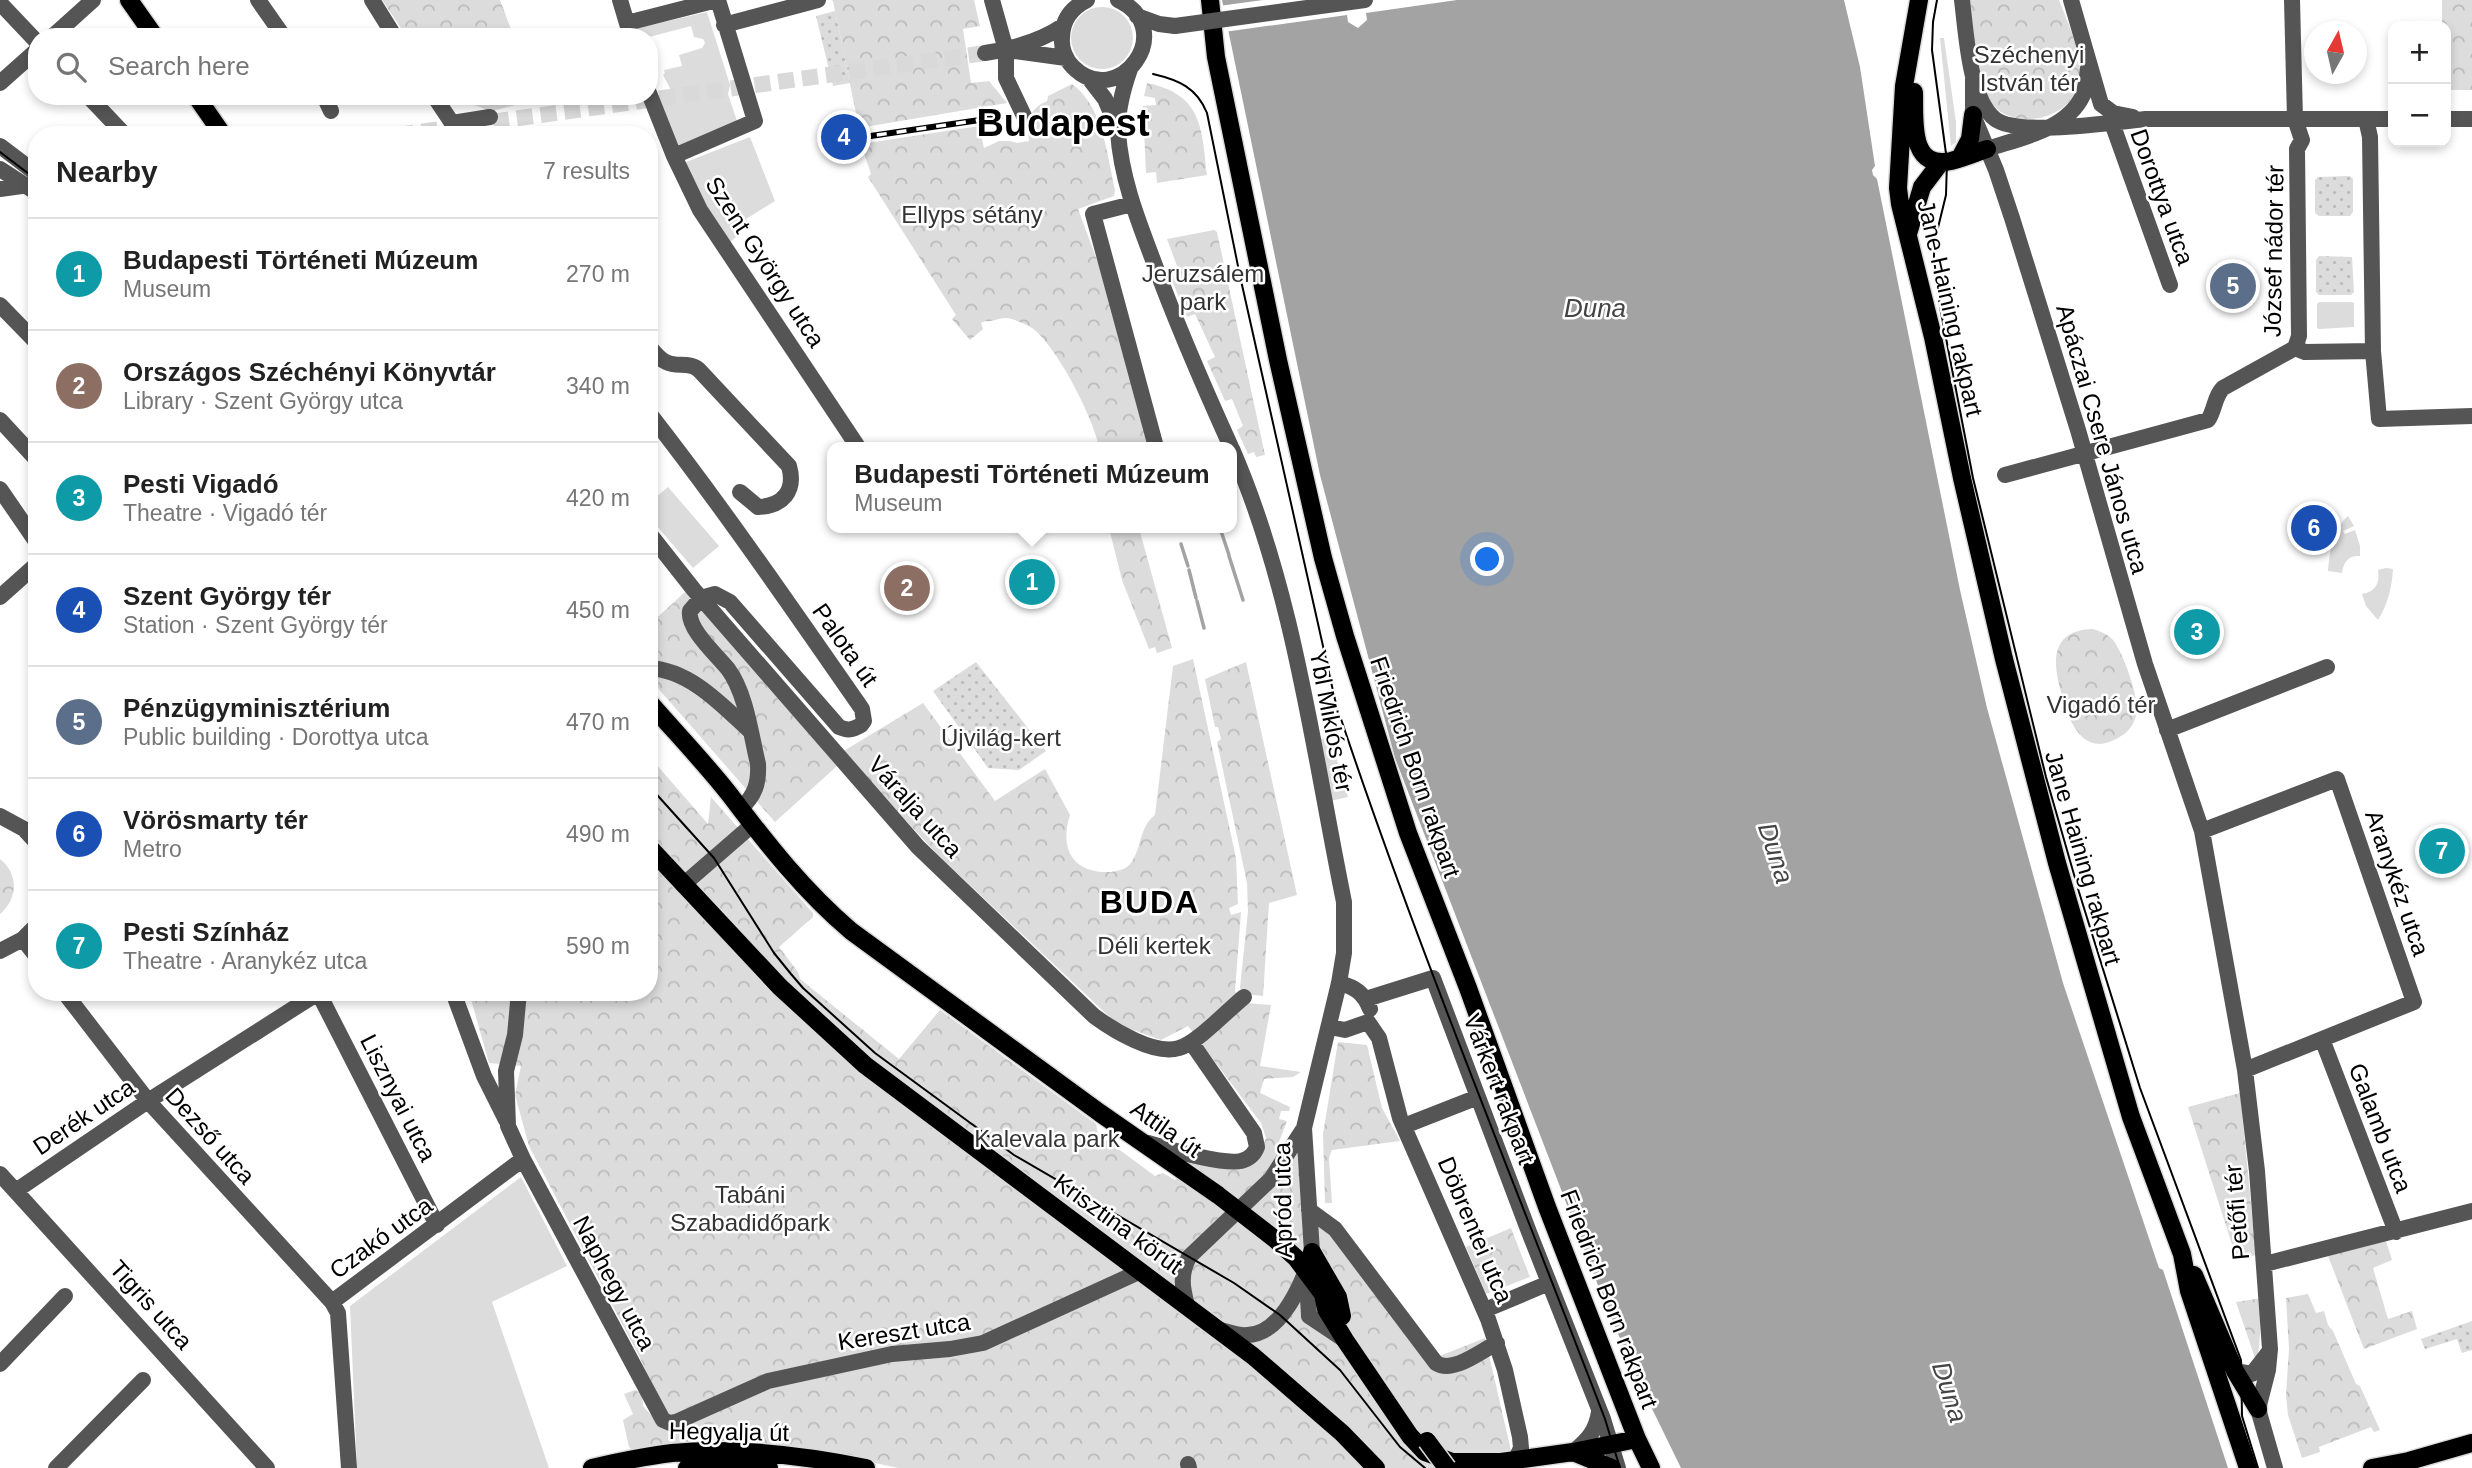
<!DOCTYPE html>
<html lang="en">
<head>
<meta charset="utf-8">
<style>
  body { margin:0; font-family:Arial,sans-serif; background:#f6f6f6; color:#222 }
  .controls { position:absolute; right:21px; top:21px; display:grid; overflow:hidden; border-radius:14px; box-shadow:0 4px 10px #0003 }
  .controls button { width:63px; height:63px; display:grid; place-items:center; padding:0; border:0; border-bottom:2px solid #e0e0e0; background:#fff; color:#222; font:35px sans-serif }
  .compass { position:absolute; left:2304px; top:21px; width:63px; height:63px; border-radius:50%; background:#fff; box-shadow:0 4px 10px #0003; rotate:8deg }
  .you { position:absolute; left:1488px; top:560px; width:24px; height:24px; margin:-18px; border:5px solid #fff; border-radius:50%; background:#1a73e8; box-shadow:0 0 0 10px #1a73e833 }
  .badge { display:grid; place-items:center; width:46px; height:46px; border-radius:50%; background:#0f766e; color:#fff; font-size:23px; font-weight:700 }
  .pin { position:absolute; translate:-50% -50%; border:4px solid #fff; box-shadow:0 2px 7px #0006 }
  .popup { position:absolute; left:827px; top:442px; width:410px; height:91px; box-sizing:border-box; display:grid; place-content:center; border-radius:14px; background:#fff; filter:drop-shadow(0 2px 5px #0005); font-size:23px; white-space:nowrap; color:#767676 }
  .popup b { font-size:26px; color:#222 }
  .popup::after { content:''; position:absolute; left:50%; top:100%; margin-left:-14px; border:14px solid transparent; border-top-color:#fff }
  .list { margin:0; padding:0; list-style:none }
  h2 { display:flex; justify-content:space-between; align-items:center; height:91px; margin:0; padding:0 28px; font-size:30px }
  h2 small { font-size:23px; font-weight:400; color:#767676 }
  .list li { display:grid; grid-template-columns:46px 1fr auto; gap:21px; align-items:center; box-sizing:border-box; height:112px; padding:0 28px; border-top:2px solid #e0e0e0 }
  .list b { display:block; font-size:26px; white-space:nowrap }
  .list p { margin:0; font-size:23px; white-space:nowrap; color:#767676 }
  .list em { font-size:23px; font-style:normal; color:#767676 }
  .icon { flex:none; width:38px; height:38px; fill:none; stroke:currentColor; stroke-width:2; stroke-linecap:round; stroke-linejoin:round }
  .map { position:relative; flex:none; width:2472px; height:1468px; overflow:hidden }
  .search { position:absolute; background:#fff; box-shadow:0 4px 10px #0003; left:28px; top:28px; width:630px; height:77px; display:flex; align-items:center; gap:18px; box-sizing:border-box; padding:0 24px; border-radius:28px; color:#767676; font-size:26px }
  .panel { position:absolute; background:#fff; box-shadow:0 4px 10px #0003; left:28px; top:126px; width:630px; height:875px; border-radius:28px }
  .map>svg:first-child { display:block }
  .grass { fill:#dcdcdc }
  .forest { fill:url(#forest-crowns) }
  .garden { fill:url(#garden-dots) }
  .water { fill:#a3a3a3 }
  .pier { fill:#fff }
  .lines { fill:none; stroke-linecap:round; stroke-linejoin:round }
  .stream { stroke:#a3a3a3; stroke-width:3.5 }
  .minor-tunnel { stroke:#d9d9d9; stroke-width:16; stroke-dasharray:16 8; stroke-linecap:butt }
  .major-casing { stroke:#dbdbdb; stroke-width:21 }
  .minor { stroke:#555; stroke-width:16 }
  .major { stroke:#000; stroke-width:18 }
  .tram { stroke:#000; stroke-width:2 }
  .rail-casing { stroke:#000; stroke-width:6 }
  .rail { stroke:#fff; stroke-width:3.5; stroke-dasharray:10; stroke-linecap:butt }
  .major-bridge-casing { stroke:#dbdbdb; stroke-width:21; stroke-linecap:butt }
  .minor-bridge { stroke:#555; stroke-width:16 }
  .major-bridge { stroke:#000; stroke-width:18 }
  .labels { text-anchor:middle; stroke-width:5; stroke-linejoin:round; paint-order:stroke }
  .park-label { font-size:24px; fill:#333; stroke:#fff }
  .street-label { font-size:24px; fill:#000; stroke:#fff }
  .water-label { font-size:26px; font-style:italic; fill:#444; stroke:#fff }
  .district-label { font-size:32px; font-weight:bold; letter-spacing:2px; fill:#000; stroke:#fff }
  .town-label { font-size:38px; font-weight:bold; fill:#000; stroke:#fff }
</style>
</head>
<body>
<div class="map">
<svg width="2472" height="1468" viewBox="0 0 2472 1468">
  <defs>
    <pattern id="forest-crowns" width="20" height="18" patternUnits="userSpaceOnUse" patternTransform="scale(1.75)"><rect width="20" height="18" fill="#dcdcdc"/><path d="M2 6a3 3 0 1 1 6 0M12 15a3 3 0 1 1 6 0" fill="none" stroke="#bbb"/></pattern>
    <pattern id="garden-dots" width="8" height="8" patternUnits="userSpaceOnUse" patternTransform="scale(1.75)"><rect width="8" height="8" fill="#dcdcdc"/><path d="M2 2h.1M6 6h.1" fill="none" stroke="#bbb" stroke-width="1.8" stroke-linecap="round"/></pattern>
  </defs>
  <rect width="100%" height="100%" fill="#fff"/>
  <!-- grass -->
  <path class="grass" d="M1071 38a31 31 0 1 1 62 0a31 31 0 1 1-62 0Z
    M707,12L730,85L728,94L737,121L681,151L656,96L671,90L663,75L665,73L664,70L682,66L679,55L702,48L705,43L703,39L694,37L691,26L649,37H637L634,29Z
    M1940,38H1944L1956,122V142L1951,146Z
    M750,137L775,201L746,219L750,225L729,243L684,168L686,162Z
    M2319,302H2352L2354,303V327L2319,329L2317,328V304Z
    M668,487L719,546L693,568L649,517V503Z
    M2348,516L2354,526L2343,531L2345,534L2355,530L2360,546V556C2348,555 2343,563 2342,573L2328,571C2330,551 2332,530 2348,516Z
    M2386,568L2393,569C2392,587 2388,604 2378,620L2366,606L2362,594C2376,592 2380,583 2378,570Z
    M1330,737L1348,797L1330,801L1321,739Z
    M521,1177L567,1266L492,1302L549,1468H357L350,1306Z"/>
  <!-- forest -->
  <path class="forest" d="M382,0H500L514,37H407Z
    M831,0H974L980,26L963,29L971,83L989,81L1007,103L859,128L833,1Z
    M1970,0H2059C2068,23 2085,59 2079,83C2071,121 2010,133 1989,100C1975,78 1973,27 1970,0Z
    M2442,0H2472V90H2446V26H2442Z
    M1147,83C1202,94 1202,128 1207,175L1157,183L1156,172L1146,173L1143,106L1156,105L1155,98L1144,96Z
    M1072,84C1103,106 1107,155 1115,190L1114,196L1078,209L1100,268L1150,447H1099C1094,419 1053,337 1027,325C1022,323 1012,318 1006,318C998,318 993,322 985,321L981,323L983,329L970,340L952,319L956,315L868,177L871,174L861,144L979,126L984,148L999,141H1010L1017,143L1029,141C1027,123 1028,109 1047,101L1048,96Z
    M450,96H529L530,101L489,112C477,102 460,106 450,96Z
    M1214,230L1217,232L1265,455L1256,457L1254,452L1248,454L1237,430L1243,426L1232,399L1225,401L1207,361L1215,357L1195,314L1187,317L1171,278L1180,274L1167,239Z
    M1109,528H1139L1172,648L1157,653L1155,647L1149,649L1122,580Z
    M685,592L837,766L775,822L649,678V625Z
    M2093,629C2100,631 2107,634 2112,639C2122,649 2138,695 2137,710C2136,721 2130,731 2121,736C2083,761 2068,720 2061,692C2052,661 2051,630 2093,629Z
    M1193,659L1236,858L1238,904L1229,908L1231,915L1241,912L1235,991L1245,1003L1271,1005L1260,1066L1301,1072L1293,1077L1264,1079L1260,1093L1290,1107L1289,1111H1281L1279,1119L1287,1121L1279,1142L1303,1145L1306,1219L1331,1235L1427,1361L1485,1338L1515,1468H898L843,1456L635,1452L629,1447L623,1420L633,1414L624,1394L635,1390L642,1394L643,1406L652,1416L668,1417L638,1354L529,1146L515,1095L521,1066L489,1063L469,992H649V756L708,824L711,797L813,913V917L779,947L798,972L800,979L899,1059L940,1010L1096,1124L1098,1134L1155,1176L1163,1173L1175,1180L1191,1158H1258L1266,1138L1261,1123L1188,1026L1161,1040L1117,1024L937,854L842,752L923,703L995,801L1045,769L1070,815C1059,849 1073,874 1111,872C1118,871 1127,869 1131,863C1142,848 1139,827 1155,815L1173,666Z
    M1246,662L1297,895L1269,903L1263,996L1244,994L1240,988L1248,911L1247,883L1217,742L1221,739L1218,727H1215L1205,679Z
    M0,859C19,874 18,899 0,914Z
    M1338,1042L1367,1045L1382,1108L1400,1141L1332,1150L1329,1158L1332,1203H1325L1323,1134Z
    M2240,1093L2256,1255L2237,1260L2188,1107Z
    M1511,1228L1530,1277L1486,1294L1466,1247Z
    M2386,1241L2392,1260L2373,1268L2388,1319L2412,1311L2417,1329L2364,1349L2328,1256Z
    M2308,1294L2316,1313L2324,1311L2328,1325L2333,1331L2356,1384L2360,1386L2380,1430L2374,1432L2371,1427L2319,1447L2320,1452L2302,1458L2288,1415L2286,1395L2289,1349L2286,1298Z
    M2262,1298C2259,1316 2262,1346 2256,1361L2236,1302Z"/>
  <!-- garden -->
  <path class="garden" d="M835,11L850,83L833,86L816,16Z
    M2350,176L2353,179V212L2350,216H2319L2315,213V180L2318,177Z
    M2319,256L2352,257L2354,292L2351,295H2319L2316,292V260Z
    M976,662L1046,751L1019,770L988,768L933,691Z
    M2472,1321V1350L2462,1353L2457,1339L2425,1349L2421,1339Z"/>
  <!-- water -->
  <path class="water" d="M1222,0H1844L1860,67L1875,166L1872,170L1873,175L1877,179L1960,590L1987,708L2063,983L2159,1268L2163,1270L2228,1468H1681L1637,1378L1604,1301L1395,758L1320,475Z"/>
  <!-- pier -->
  <path class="pier" d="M1263,0H1457L1366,13L1367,20L1358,28L1348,22L1347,15L1224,32L1219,6Z"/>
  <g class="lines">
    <!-- stream -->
    <path class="stream" d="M1221,531L1229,555
      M1181,544L1188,566
      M1229,556L1243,600
      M1189,570L1196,598
      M1197,601L1204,628"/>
    <!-- minor-tunnel -->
    <path class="minor-tunnel" d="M398,135L985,53"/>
    <!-- major casing -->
    <g class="major-casing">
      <path id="major" d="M129,0L155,37
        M1210,0L1216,57L1278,360L1323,558L1345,636L1408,833L1468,988L1547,1207L1637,1439L1651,1468
        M1919,0L1904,86L1898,188L1900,204L1933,337L1962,478L2004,659L2057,863L2131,1117L2182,1254L2189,1291L2248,1468
        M1914,92C1915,118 1908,170 1951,161C1963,158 1975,153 1987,149
        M196,96L223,135
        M1960,158L1970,139L1973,115
        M1908,234L1922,187L1941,162
        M649,702C676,733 705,763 730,795C767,844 804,891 851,931L1100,1113L1218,1195L1276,1240L1296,1258L1323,1294L1326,1309L1345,1340L1410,1436L1425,1452L1452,1462H1501L1573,1452L1637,1439
        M649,847L780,987L865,1065L1253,1356L1342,1433L1376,1468
        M1312,1252L1338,1297L1342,1316
        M2194,1275L2235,1371L2258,1409
        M1573,1452L1612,1468
        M592,1468C618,1462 645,1456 672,1453C737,1447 802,1455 866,1468
        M687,1468H769
        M2372,1468L2409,1461L2472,1443"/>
    </g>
    <!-- minor -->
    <path class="minor" d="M258,0L284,37
      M372,0L395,37
      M620,0L631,37
      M992,0L1006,50V78L1024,116
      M1087,0C1071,8 1062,20 1062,38C1061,49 1066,60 1073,67C1118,112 1180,29 1118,0
      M1962,0C1966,31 1969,99 1995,119C2018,137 2115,122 2146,119H2393
      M2071,0L2101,104L2113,113L2133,117
      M2292,0L2295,119L2302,140L2297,149L2299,336L2295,348
      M0,3L37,42
      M1137,16L1159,24L1175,26
      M627,23L717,0
      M724,25L818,0
      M52,37L93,0
      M1015,51L1066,58
      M985,53C1013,49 1039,42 1063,26
      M1130,69C1123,89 1117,111 1118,132C1121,177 1137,218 1153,260C1176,323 1203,385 1231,447
      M1088,77L1105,99L1117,127
      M1973,78V115L1996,170L2012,218L2078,430L2145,664L2202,831L2245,1070L2257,1171L2270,1349L2268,1370L2258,1409L2275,1468
      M0,83L37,50
      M649,93L674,156L700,210L858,447
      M88,96L125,135
      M324,96L331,111
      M434,96L460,135
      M2366,119L2370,137L2373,351L2379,419L2472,416
      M2446,119H2472
      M452,123L490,117
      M2112,123L2170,285
      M0,146L37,174
      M1987,149C2020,138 2067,130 2083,95C2086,87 2087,77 2088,68
      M674,156L755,121L718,0
      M0,169L37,193
      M0,189L29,185
      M1132,204L1093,214L1156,447
      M0,305L37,343
      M649,346C654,352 659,359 666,362C677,368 689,361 699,370L789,466C796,491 783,506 758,507L740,492
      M2295,348L2305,352L2373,351
      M649,413C724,509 793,610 862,709L864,721L861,725C852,730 848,731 839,727L730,602L715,594L701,598L690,611C687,629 717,655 728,669C746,693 751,735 758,764C759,783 755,796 740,809
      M0,420L37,460
      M2005,475L2208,420C2215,410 2214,397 2223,388L2295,348
      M0,489L37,543
      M649,533L694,590L918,847L1094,1016C1113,1030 1155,1056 1179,1048C1197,1043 1228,1010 1244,997
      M0,597L37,564
      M649,668C690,670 722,705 750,731
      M2167,730L2327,667
      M0,816L24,829L37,843
      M2202,831L2337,779L2414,1002L2245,1070
      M683,885L751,826
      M23,939L37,957
      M0,951L23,939L37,925
      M1339,983C1355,987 1364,993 1370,1009
      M64,992L148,1101L332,1302L338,1313L349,1468
      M318,992L437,1225
      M453,992L484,1076L506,1120
      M519,992L515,1035L506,1071L508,1126L523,1159L663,1420L670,1423L676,1422L768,1381L892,1354L950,1349L983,1343L1141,1271
      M1366,999L1433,978L1529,1232L1603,1419L1618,1468
      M1368,1022L1379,1038L1400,1118L1488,1319L1505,1370L1520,1437L1521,1448L1515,1461
      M1330,1027L1345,1030L1368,1022
      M2322,1039L2396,1232
      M1404,1126L1478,1097
      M1148,1143C1168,1149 1222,1165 1241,1161C1249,1159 1254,1155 1257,1147L1254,1133L1191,1042
      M0,1174L267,1468
      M17,1190L148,1101L318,993
      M1309,1210L1335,1229L1436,1363C1453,1374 1481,1351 1497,1343
      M2265,1264L2472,1211
      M1307,1277L1309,1316L1345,1340
      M332,1302L523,1159
      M1187,1305C1182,1287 1180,1274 1189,1257L1271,1179L1304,1128
      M1485,1310L1549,1283
      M1220,1330C1229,1332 1239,1336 1247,1335C1282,1335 1304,1280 1312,1252L1304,1128L1339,983L1344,953V902C1313,750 1294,592 1232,449
      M0,1364L65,1296
      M2235,1371L2252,1374L2269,1352
      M1573,1452C1588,1440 1596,1431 1599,1412
      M1188,1464L1189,1468
      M56,1468L143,1380"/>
    <!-- major -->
    <use href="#major" class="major"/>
    <!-- tram -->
    <path class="tram" d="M1937,0L1933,22L1932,50L1947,161L1946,195L1934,244V259L1940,307L1973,478L2046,777L2079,892L2140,1088L2241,1360L2242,1416L2258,1468
      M1153,74C1179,80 1197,88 1207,113L1240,276L1336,704C1416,945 1514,1181 1605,1419L1620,1468
      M0,152L37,180
      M649,786L714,858L774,953L791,974L803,988L875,1053L1014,1155L1234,1283L1280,1315L1340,1370L1400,1447L1425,1468"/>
    <!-- rail casing -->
    <g class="rail-casing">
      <path id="rail" d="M857,138L1000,117"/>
    </g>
    <!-- rail -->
    <use href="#rail" class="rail"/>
    <!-- major-bridge casing -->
    <g class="major-bridge-casing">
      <path id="major-bridge" d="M1427,1441L1447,1468"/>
    </g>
    <!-- minor-bridge -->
    <path class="minor-bridge" d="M1175,26L1365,0"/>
    <!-- major-bridge -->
    <use href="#major-bridge" class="major-bridge"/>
  </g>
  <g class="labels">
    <!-- park labels -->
    <g class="park-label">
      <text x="2029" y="63">Széchenyi<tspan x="2029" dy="28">István tér</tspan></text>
      <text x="972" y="223">Ellyps sétány</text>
      <text x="1203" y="282">Jeruzsálem<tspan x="1203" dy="28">park</tspan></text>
      <text x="2101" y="713">Vigadó tér</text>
      <text x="1001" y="746">Újvilág-kert</text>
      <text x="1154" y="954">Déli kertek</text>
      <text x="1047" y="1147">Kalevala park</text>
      <text x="750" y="1203">Tabáni<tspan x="750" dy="28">Szabadidőpark</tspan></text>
    </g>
    <!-- street labels -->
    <g class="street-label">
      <text transform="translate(2162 197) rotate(70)" y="8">Dorottya utca</text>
      <text transform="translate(2274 251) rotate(-89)" y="8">József nádor tér</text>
      <text transform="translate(765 262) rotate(57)" y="8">Szent György utca</text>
      <text transform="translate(1950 308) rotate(77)" y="8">Jane Haining rakpart</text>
      <text transform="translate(2102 439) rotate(74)" y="8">Apáczai Csere János utca</text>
      <text transform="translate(845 645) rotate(55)" y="8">Palota út</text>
      <text transform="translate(1331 721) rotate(79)" y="8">Ybl Miklós tér</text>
      <text transform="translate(1415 767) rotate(71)" y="8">Friedrich Born rakpart</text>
      <text transform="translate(915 807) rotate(48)" y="8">Váralja utca</text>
      <text transform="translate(2083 858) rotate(74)" y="8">Jane Haining rakpart</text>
      <text transform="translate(2397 883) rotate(71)" y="8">Aranykéz utca</text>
      <text transform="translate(1499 1089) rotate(69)" y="8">Várkert rakpart</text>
      <text transform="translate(398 1098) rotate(63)" y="8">Lisznyai utca</text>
      <text transform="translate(84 1117) rotate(-34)" y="8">Derék utca</text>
      <text transform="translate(2380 1128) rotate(69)" y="8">Galamb utca</text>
      <text transform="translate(1166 1129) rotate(35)" y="8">Attila út</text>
      <text transform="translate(210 1136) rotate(48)" y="8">Dezső utca</text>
      <text transform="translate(1283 1200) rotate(-91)" y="8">Apród utca</text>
      <text transform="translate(2237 1212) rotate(-95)" y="8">Petőfi tér</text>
      <text transform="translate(1118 1224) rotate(36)" y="8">Krisztina körút</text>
      <text transform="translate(1475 1230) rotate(67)" y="8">Döbrentei utca</text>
      <text transform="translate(381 1238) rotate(-36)" y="8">Czakó utca</text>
      <text transform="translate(614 1283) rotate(62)" y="8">Naphegy utca</text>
      <text transform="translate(1609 1299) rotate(69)" y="8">Friedrich Born rakpart</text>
      <text transform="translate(151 1305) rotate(48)" y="8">Tigris utca</text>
      <text transform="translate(904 1332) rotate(-9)" y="8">Kereszt utca</text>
      <text transform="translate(729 1432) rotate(1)" y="8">Hegyalja út</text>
    </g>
    <!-- water labels -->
    <g class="water-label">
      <text x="1595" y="317">Duna</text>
      <text transform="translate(1776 853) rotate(72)" y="9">Duna</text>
      <text transform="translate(1950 1392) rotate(72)" y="9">Duna</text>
    </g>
    <!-- district labels -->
    <g class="district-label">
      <text x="1150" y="913">BUDA</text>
    </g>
    <!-- town labels -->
    <g class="town-label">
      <text x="1063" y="136">Budapest</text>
    </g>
  </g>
</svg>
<div class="controls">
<button>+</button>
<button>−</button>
</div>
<svg class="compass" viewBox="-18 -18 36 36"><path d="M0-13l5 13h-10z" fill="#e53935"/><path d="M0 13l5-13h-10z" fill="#767676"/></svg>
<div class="you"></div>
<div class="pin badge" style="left:1032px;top:582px;background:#0f9aa8">1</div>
<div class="popup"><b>Budapesti Történeti Múzeum</b>Museum</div>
<div class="pin badge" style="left:907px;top:588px;background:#8d6e63">2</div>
<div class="pin badge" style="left:2197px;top:632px;background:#0f9aa8">3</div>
<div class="pin badge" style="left:844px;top:137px;background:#1a4fb4">4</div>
<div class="pin badge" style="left:2233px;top:286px;background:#5c6f8a">5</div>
<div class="pin badge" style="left:2314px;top:528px;background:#1a4fb4">6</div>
<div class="pin badge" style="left:2442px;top:851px;background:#0f9aa8">7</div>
<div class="search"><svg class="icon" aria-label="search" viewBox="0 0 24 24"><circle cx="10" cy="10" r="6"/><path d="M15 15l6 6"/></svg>Search here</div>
<section class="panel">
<h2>Nearby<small>7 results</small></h2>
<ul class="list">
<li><span class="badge" style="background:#0f9aa8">1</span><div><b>Budapesti Történeti Múzeum</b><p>Museum</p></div><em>270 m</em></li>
<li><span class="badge" style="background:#8d6e63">2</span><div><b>Országos Széchényi Könyvtár</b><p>Library · Szent György utca</p></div><em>340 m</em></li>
<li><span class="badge" style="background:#0f9aa8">3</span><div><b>Pesti Vigadó</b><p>Theatre · Vigadó tér</p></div><em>420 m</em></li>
<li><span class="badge" style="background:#1a4fb4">4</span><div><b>Szent György tér</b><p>Station · Szent György tér</p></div><em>450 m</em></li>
<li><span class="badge" style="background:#5c6f8a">5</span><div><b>Pénzügyminisztérium</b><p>Public building · Dorottya utca</p></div><em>470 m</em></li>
<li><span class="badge" style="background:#1a4fb4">6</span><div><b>Vörösmarty tér</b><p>Metro</p></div><em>490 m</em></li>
<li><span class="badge" style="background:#0f9aa8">7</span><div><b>Pesti Színház</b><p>Theatre · Aranykéz utca</p></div><em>590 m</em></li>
</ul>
</section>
</div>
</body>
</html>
